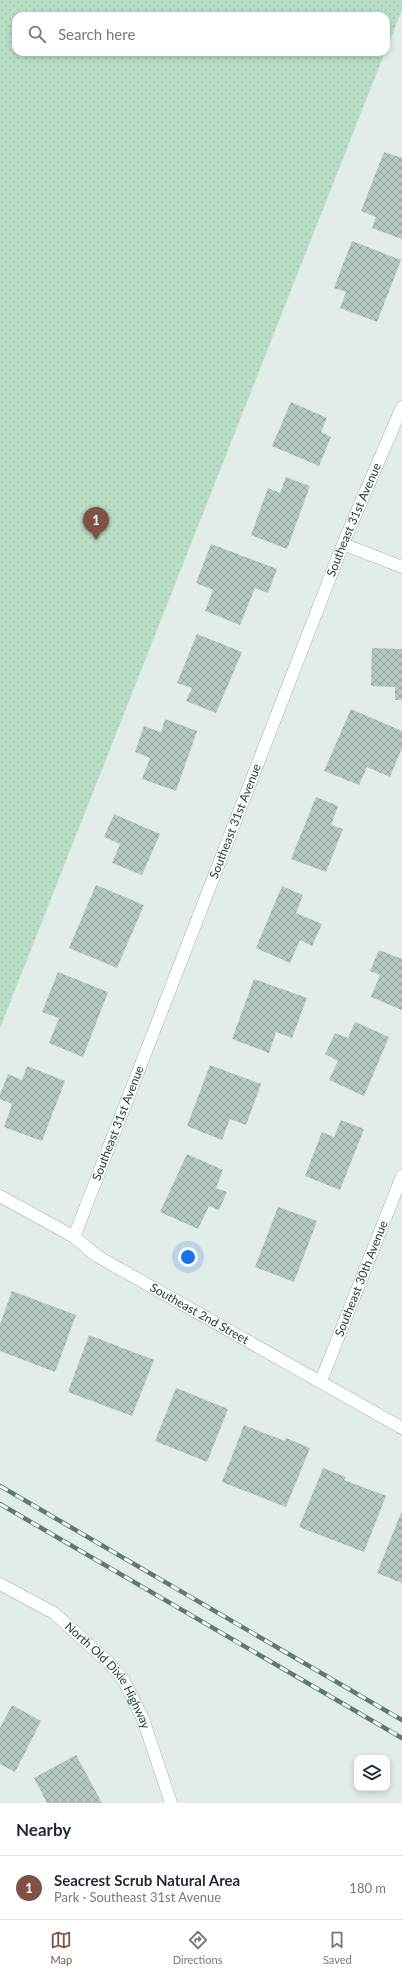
<!DOCTYPE html>
<html lang="en">
<head>
<meta charset="utf-8">
<style>
  body { margin:0; font-family:Lato,sans-serif; background:#f2f2f3; color:#1f2937 }
  .controls { position:absolute; right:12px; bottom:12px; display:grid; overflow:hidden; border-radius:8px; box-shadow:0 2px 6px #0003 }
  .controls button { width:36px; height:36px; display:grid; place-items:center; padding:0; border:0; border-bottom:1px solid #e0e1e3; background:#fff; color:#1f2937; font:20px sans-serif }
  .you { position:absolute; left:188px; top:1257px; width:14px; height:14px; margin:-10px; border:3px solid #fff; border-radius:50%; background:#1a73e8; box-shadow:0 0 0 6px #1a73e833 }
  .badge { display:grid; place-items:center; width:26px; height:26px; border-radius:50%; background:#7f5245; color:#fff; font-size:13px; font-weight:700 }
  .pin { position:absolute; translate:-50% -33px; filter:drop-shadow(0 1px 2px #0008) }
  .pin::after { content:''; position:absolute; top:21px; width:14px; height:12px; background:inherit; clip-path:polygon(0 0,100% 0,50% 100%) }
  .list { margin:0; padding:0; list-style:none }
  h2 { display:flex; justify-content:space-between; align-items:center; height:52px; margin:0; padding:0 16px; font-size:17px }
  h2 small { font-size:13px; font-weight:400; color:#747a83 }
  .list li { display:grid; grid-template-columns:26px 1fr auto; gap:12px; align-items:center; box-sizing:border-box; height:64px; padding:0 16px; border-top:1px solid #e0e1e3 }
  .list b { display:block; font-size:15px; white-space:nowrap }
  .list p { margin:0; font-size:13px; white-space:nowrap; color:#747a83 }
  .list em { font-size:13px; font-style:normal; color:#747a83 }
  .icon { flex:none; width:22px; height:22px; fill:none; stroke:currentColor; stroke-width:2; stroke-linecap:round; stroke-linejoin:round }
  .map { position:relative; flex:none; width:402px; height:1803px; overflow:hidden }
  .search { position:absolute; background:#fff; box-shadow:0 2px 6px #0003; left:12px; right:12px; top:12px; height:44px; display:flex; align-items:center; gap:10px; box-sizing:border-box; padding:0 14px; border-radius:12px; color:#747a83; font-size:15px }
  .sheet { height:116px; background:#fff }
  nav { display:flex; justify-content:space-around; align-items:center; box-sizing:border-box; height:56px; border-top:1px solid #e0e1e3; background:#fff; font-size:11px; color:#747a83 }
  nav a { display:grid; justify-items:center; gap:2px }
  nav .on { color:#7f5245 }
  .map>svg:first-child { display:block }
  .grass { fill:url(#grass-dots) }
  .building { fill:url(#building-cross-hatch) }
  .lines { fill:none; stroke-linecap:round; stroke-linejoin:round }
  .minor-casing { stroke:#a4b4af; stroke-width:13 }
  .tertiary-casing { stroke:#a4b4af; stroke-width:13 }
  .minor { stroke:#fff; stroke-width:12 }
  .tertiary { stroke:#fff; stroke-width:12 }
  .rail-casing { stroke:#5c7973; stroke-width:4.5 }
  .rail { stroke:#f2f9f6; stroke-width:3; stroke-dasharray:9; stroke-linecap:butt }
  .labels { text-anchor:middle; stroke-width:3.5; stroke-linejoin:round; paint-order:stroke }
  .street-label { font-size:12px; fill:#213e37; stroke:#f2f9f6 }
</style>
</head>
<body>
<div class="map">
<svg width="402" height="1803" viewBox="0 0 402 1803">
  <defs>
    <pattern id="grass-dots" width="8" height="8" patternUnits="userSpaceOnUse"><rect width="8" height="8" fill="#badec5"/><path d="M2 2h.1M6 6h.1" fill="none" stroke="#a0c0aa" stroke-width="1.8" stroke-linecap="round"/></pattern>
    <pattern id="building-cross-hatch" width="8" height="8" patternUnits="userSpaceOnUse"><rect width="8" height="8" fill="#b7c7c1"/><path d="M0 0l8 8M0 8l8-8" fill="none" stroke="#94a39e"/></pattern>
  </defs>
  <rect width="100%" height="100%" fill="#e2ece8"/>
  <!-- grass -->
  <path class="grass" d="M0,0H402V10L386,50V16H16V52H385L0,1028Z"/>
  <!-- building -->
  <path class="building" d="M384,152L402,158V239L372,228L376,217L361,211Z
    M352,241L401,260L377,322L340,308L346,292L334,288Z
    M291,402L327,418L321,432L331,437L319,466L272,446Z
    M286,477L310,486L287,549L251,535L268,488L280,493Z
    M211,544L277,569L268,593L255,588L240,625L205,611L213,590L196,583Z
    M197,634L242,652L216,713L186,701L192,688L177,683Z
    M372,648L402,649V700H395V687L371,686Z
    M351,709L402,731V748L390,777L367,767L359,785L324,771Z
    M165,719L197,731L176,791L142,779L150,758L135,752L144,726L161,732Z
    M316,797L338,806L331,825L343,829L326,872L291,859Z
    M114,814L160,834L142,875L112,863L120,844L104,837Z
    M96,885L144,905L117,968L69,948Z
    M282,886L303,895L296,913L322,924L312,946L300,940L290,963L256,948Z
    M379,950L402,959V1010L371,997L380,975L370,971Z
    M58,972L108,992L83,1057L49,1043L59,1018L42,1012Z
    M254,979L307,998L292,1038L276,1032L269,1053L232,1039Z
    M355,1022L389,1037L364,1096L329,1080L338,1061L325,1054L335,1033L348,1038Z
    M210,1065L261,1084L246,1125L230,1119L222,1140L187,1126Z
    M27,1066L65,1081L42,1141L4,1127L12,1104L0,1099V1095L8,1074L22,1080Z
    M341,1120L364,1129L340,1190L305,1176L322,1132L334,1137Z
    M187,1154L223,1170L216,1188L227,1192L219,1210L209,1206L198,1229L160,1212Z
    M278,1207L317,1221L294,1282L255,1267Z
    M12,1291L76,1315L55,1372L0,1351V1324Z
    M89,1335L154,1360L132,1416L68,1392Z
    M176,1388L228,1409L207,1462L155,1441Z
    M244,1425L285,1441L286,1438L310,1448L286,1507L222,1482Z
    M323,1468L346,1477L344,1480L386,1496L364,1552L299,1527Z
    M401,1513H402V1583L377,1573Z
    M12,1705L41,1721L15,1772L0,1764V1728Z
    M76,1755L102,1803H47L34,1778Z"/>
  <g class="lines">
    <!-- minor casing -->
    <g class="minor-casing">
      <g id="minor">
        <path d="M343,544L402,567"/>
        <path id="s1" d="M0,1196L74,1237L97,1256L402,1428"/>
        <path id="s2" d="M74,1237L343,544L402,407"/>
        <path id="s3" d="M321,1381L402,1176"/>
      </g>
    </g>
    <!-- tertiary casing -->
    <g class="tertiary-casing">
      <g id="tertiary">
        <path id="s4" d="M0,1584L54,1613L109,1663L123,1679L143,1719L171,1803"/>
      </g>
    </g>
    <!-- minor -->
    <use href="#minor" class="minor"/>
    <!-- tertiary -->
    <use href="#tertiary" class="tertiary"/>
    <!-- rail casing -->
    <g class="rail-casing">
      <path id="rail" d="M0,1486L402,1720
        M0,1504L402,1738"/>
    </g>
    <!-- rail -->
    <use href="#rail" class="rail"/>
  </g>
  <g class="labels">
    <!-- street labels -->
    <g class="street-label">
      <text dy="4" stroke="none"><textPath href="#s2" startOffset="770">Southeast 31st Avenue</textPath></text>
      <text dy="4" stroke="none"><textPath href="#s2" startOffset="446">Southeast 31st Avenue</textPath></text>
      <text dy="4" stroke="none"><textPath href="#s2" startOffset="122">Southeast 31st Avenue</textPath></text>
      <text dy="4" stroke="none"><textPath href="#s3" startOffset="110">Southeast 30th Avenue</textPath></text>
      <text dy="4" stroke="none"><textPath href="#s1" startOffset="232">Southeast 2nd Street</textPath></text>
      <text dy="4" stroke="none"><textPath href="#s4" startOffset="145">North Old Dixie Highway</textPath></text>
    </g>
  </g>
</svg>
<div class="controls">
<button><svg class="icon" aria-label="layers" viewBox="0 0 24 24"><path d="M12 4l9 5-9 5-9-5zM3 14l9 5 9-5"/></svg></button>
</div>
<div class="you"></div>
<div class="pin badge" style="left:96px;top:540px">1</div>
<div class="search"><svg class="icon" aria-label="search" viewBox="0 0 24 24"><circle cx="10" cy="10" r="6"/><path d="M15 15l6 6"/></svg>Search here</div>
</div>
<section class="sheet">
<h2>Nearby<small></small></h2>
<ul class="list">
<li><span class="badge">1</span><div><b>Seacrest Scrub Natural Area</b><p>Park · Southeast 31st Avenue</p></div><em>180 m</em></li>
</ul>
</section>
<nav>
<a class="on"><svg class="icon" aria-label="map" viewBox="0 0 24 24"><path d="M3 6l6-2 6 2 6-2v14l-6 2-6-2-6 2zM9 4v14M15 6v14"/></svg>Map</a>
<a><svg class="icon" aria-label="directions" viewBox="0 0 24 24"><path d="M12 3l9 9-9 9-9-9zM9 14v-3h6M13 9l2 2-2 2"/></svg>Directions</a>
<a><svg class="icon" aria-label="saved" viewBox="0 0 24 24"><path d="M7 4h10v16l-5-4-5 4z"/></svg>Saved</a>
</nav>
</body>
</html>
